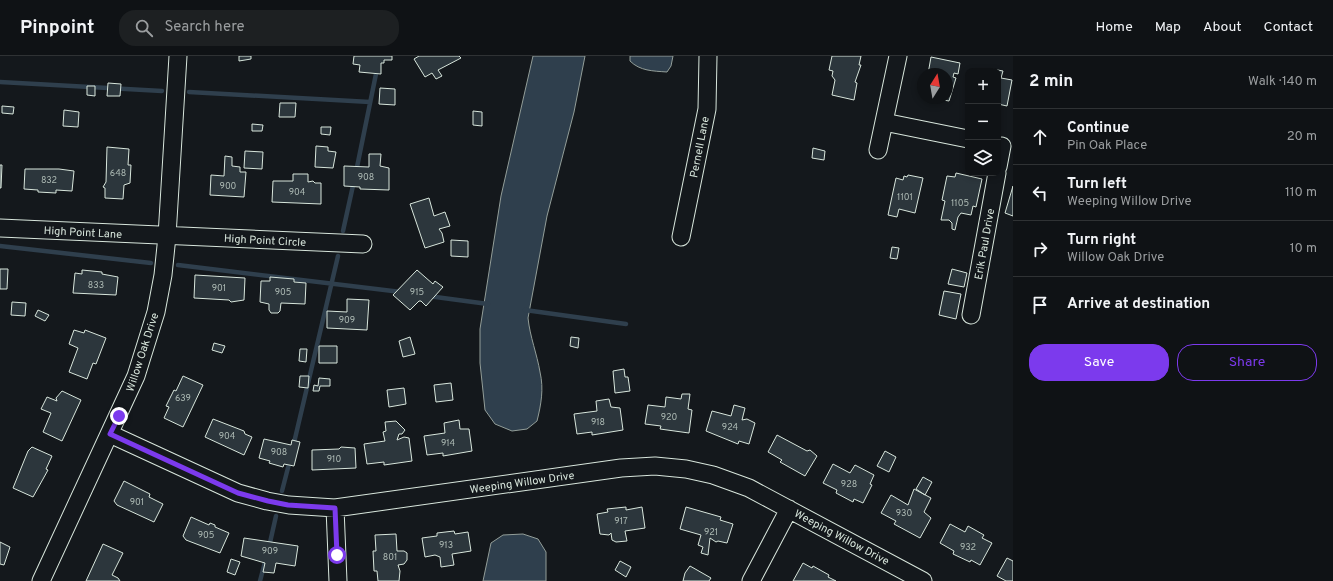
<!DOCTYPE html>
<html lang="en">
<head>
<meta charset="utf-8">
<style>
  body { margin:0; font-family:Overpass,sans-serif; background:#1d2022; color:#f1f3f6 }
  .controls { position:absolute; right:12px; top:12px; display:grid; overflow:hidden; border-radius:8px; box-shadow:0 2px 6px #0003 }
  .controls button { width:36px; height:36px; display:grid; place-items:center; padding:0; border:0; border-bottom:1px solid #2f3234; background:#0f1215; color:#f1f3f6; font:20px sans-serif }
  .compass { position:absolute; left:917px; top:12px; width:36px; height:36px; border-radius:50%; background:#0f1215; box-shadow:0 2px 6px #0003; rotate:11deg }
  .stop { position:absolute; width:12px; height:12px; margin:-9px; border:3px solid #7c3aed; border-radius:50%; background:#fff }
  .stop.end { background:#7c3aed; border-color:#fff; box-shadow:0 1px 4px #0008 }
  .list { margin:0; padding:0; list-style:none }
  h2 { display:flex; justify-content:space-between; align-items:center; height:52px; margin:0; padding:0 16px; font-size:17px }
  h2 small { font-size:13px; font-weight:400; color:#9b9ea0 }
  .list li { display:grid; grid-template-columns:26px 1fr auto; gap:12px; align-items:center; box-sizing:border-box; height:56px; padding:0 16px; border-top:1px solid #2f3234 }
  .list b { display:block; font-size:15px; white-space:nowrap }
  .list p { margin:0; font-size:13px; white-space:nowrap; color:#9b9ea0 }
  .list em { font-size:13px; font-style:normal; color:#9b9ea0 }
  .actions { display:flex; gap:8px; padding:12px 16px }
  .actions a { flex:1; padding:9px 0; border:1px solid #7c3aed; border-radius:16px; text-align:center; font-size:14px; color:#7c3aed }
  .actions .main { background:#7c3aed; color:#fff }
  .icon { flex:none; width:22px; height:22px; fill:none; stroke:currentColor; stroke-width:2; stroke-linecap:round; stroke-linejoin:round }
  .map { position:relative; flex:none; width:1013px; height:525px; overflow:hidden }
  header { display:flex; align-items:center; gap:24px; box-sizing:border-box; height:56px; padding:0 20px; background:#0f1215; border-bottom:1px solid #2f3234 }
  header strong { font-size:19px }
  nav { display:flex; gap:22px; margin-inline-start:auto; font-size:14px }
  .search { width:280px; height:36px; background:#1d2022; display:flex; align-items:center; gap:10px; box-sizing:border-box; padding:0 14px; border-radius:16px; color:#9b9ea0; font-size:15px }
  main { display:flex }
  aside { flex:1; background:#0f1215 }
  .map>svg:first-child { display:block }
  .water { fill:#2f3f4d; stroke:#939e99 }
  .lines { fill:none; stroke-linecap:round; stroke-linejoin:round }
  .stream { stroke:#2f3f4d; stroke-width:4.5 }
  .building { fill:#2c363c; stroke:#d8e6dc }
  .minor-casing { stroke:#d8e6dc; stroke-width:19 }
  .minor { stroke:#14181c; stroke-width:17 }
  .route { stroke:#7c3aed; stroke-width:5 }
  .labels { text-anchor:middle; stroke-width:3; stroke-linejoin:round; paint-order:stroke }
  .number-label { font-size:9px; fill:#adbab4 }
  .street-label { font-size:11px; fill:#d8e6dc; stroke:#14181c }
</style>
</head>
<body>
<header>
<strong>Pinpoint</strong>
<div class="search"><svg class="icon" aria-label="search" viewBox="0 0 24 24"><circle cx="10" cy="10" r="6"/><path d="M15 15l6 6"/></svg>Search here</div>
<nav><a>Home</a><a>Map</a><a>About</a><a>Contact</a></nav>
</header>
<main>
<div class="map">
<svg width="1013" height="525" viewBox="0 0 1013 525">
  <rect width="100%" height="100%" fill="#14181c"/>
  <!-- water -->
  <path class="water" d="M533,0H585L574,56L547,160L528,262C530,281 537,298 540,316C544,333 541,349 537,365L527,373L512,375L495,368L485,354L480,307V273L501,140Z
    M630,0H673L671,10L667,16C653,15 640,15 630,5Z
    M523,478L538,483L546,496V525H483L491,487L503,479Z"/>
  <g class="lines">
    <!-- stream -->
    <path class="stream" d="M0,26L162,35
      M189,36L370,46
      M356,116L377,13
      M343,175L354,125
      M0,190L151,207
      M178,209L401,236
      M428,240L488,248
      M525,254L626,268
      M293,391L338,200
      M282,435L290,404
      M269,491L276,460
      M260,525L266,502"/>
  </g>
  <!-- building -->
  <path class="building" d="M239,0H251V3L239,5Z
    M354,0H392V4H384V7H381V18L359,16L360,9L353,8Z
    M419,0H459L461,2L438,14L442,20L436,23L432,17L425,21L414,3Z
    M832,0H861L859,9H861L855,26L857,27L854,44L832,39L835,24L832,20L833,15L829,14Z
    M931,1L960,7L958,18L954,17L953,21L956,22L949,45L932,42H947V18H928Z
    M992,13L1003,15L1001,22L1012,24L1007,50L998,48V15H992Z
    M108,27L121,28L120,40H107Z
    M87,30H95V40L87,39Z
    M380,32L395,33V49L379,48Z
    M280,47H296L295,61H279Z
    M2,50L14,51L13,58L2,57Z
    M64,54L79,56L78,71L63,70Z
    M473,55L482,56V70L473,69Z
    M252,68L263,69L262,75H252Z
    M321,71H331L330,79L321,78Z
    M316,90L328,91V95L336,96L333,112L315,111Z
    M107,91L129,93L128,109H131L130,127L124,129L123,143L105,142V132L103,131L106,126Z
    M813,92L825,95L824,104L812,102Z
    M245,95L263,96L262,113L244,112Z
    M369,98H381L380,110L389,112V134L360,133V131L344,130V110L369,111Z
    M225,100L232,101V110L240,111V116H246L244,141L210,139L211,119L224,120Z
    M0,109H2L1,132H0Z
    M25,113H59L74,115L72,135L56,134V137L38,136V134L24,133Z
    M956,117L982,123L976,151L973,150L971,159L961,157L958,161L955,174L952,173V167L949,164H941L945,145L942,144L947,120L955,121Z
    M293,118H308V126L313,125L315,127H321V148L272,146L273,125H293Z
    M908,119L923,122L915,157L899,153L897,161L888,159L896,122L903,124L904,120L907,121Z
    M1013,130V160L1005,157Z
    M429,142L434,160L445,156L450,170L439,173L442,177L444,186L425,192L410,148Z
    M451,184L468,185V201L451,200Z
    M892,191L899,192L897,203L890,202Z
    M0,213H8L7,233H0Z
    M952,213L967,217L964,231L948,228Z
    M82,214L102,216V218L118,221L116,239L73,237L75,217L82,218Z
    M417,214L433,228L435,225L443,231L426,250L421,245H419L410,254L393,239Z
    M195,219L245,222L244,244L231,246L229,244L194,242Z
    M270,221L294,223V226L306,227L305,248L281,247L280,255L278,257H271L269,254V248L260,246L261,225H270Z
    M944,235L961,238L956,263L939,259Z
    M347,243L369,244L367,274L327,272V255L347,256Z
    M12,246L26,247L25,260L11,259Z
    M38,254L49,259L45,265L35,260Z
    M74,274L84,277L85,274L106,282L96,308L93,307L87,323L69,316L78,292L69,288Z
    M410,281L415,298L403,301L399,285Z
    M571,281L579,282L578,292L570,290Z
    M214,287L225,290L222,297L212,294Z
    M319,290H337V307H319Z
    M300,293H307L306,306L299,305Z
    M624,313L625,321H628L630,335L615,337L613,315Z
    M183,320L203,329L183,371L164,362L169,351L166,350L174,334L176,335Z
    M300,320H309L308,332L299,331Z
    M319,322L330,323V330H320L319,335H313L314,329L318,330Z
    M451,327L453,344L436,346L434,329Z
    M404,332L406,348L389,351L387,334Z
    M62,335L81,344L62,385L43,376L51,357L41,353L47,341L57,345L56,342Z
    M682,338H690L688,353L692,354L689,377L660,373L661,370L645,368L648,349L665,351L666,341L681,343Z
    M609,343L611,351L620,352L623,374L592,379V376L577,378L574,358L597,355L596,345Z
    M734,349L745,352L742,364L747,363L755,367L749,388L739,385L738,388L706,375L712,355L731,360Z
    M213,363L244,375L245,378L252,381L244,399L205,381Z
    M459,364L460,373H469L472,395L443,400V397L427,399L424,380L445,377L444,367Z
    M396,365L405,374L402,378H399L397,384L404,381L409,382L412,405L384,409V406L367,408L364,388L385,385L383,376L386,375L385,366Z
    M777,379L807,395L810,394L817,400L805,420L780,406L782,404L768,396Z
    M264,383L291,389L292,384L300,386L294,410L284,408L283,411L269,407L270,405L259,402Z
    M32,391L52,400L46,413L48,414L33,441L13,432L28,395Z
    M341,391L355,392L356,412L312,414V394L339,393Z
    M885,395L896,401L889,416L877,410Z
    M833,408L850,417L855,409L874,419L870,428L872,429L863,447L854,443L853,446L836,437L837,434L823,427Z
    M923,421L932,426L925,439L916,433Z
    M124,425L150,438L149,441L163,448L154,466L117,449L114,445Z
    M914,433L931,442L924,456L931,462L920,482L894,468L896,465L881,457L891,439L908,449Z
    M626,451V454L642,451L645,472L625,475L627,485L616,486L612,484L611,477L609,479L600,478L597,458L608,456L607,453Z
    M686,451L721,461L720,464L733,468L727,487L718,485L716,486L710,482L708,499L701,497L703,491L698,489L701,479L680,473Z
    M191,461L209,469L210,467L215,469V471L229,477L220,497L186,484L183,480Z
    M950,468L965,476L968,470L984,479L982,482L992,487L980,509L971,504L970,506L953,498L954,495L940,487Z
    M454,475L455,478L468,476L471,495L452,498L454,509L441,511L440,501L435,499L425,501L422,482L437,480V477Z
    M396,478L397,495H404L407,497V504L404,508L398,509L400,515L399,525H378L377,515H374L373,495H376L375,479Z
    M244,482L298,490L295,510L276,507L274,517L263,516L265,507L241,500Z
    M0,486L10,491L4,509L0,508Z
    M103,488L123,497L112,519L118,522L120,525H86Z
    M1007,502L1013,505V525H1006L997,520Z
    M231,503L240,506L235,519L227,516Z
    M620,505L631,511L626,521L615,514Z
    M803,507L812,512L813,510L829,519L828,521L836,525H793Z
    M690,510L711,522L709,525H683L685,517Z"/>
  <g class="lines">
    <!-- minor casing -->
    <g class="minor-casing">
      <path id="minor" d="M884,66L968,83
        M878,94L898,0
        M998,111L1002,90
        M0,172L363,188
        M681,181L707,53L708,0
        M971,259L997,117
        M110,378L238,437L267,445L289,449L335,452L621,412L655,410L686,413L713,419L749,432L923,525
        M335,452L338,525
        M41,525L136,320L156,256L163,219L167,180L178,0
        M751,525L789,453"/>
    </g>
    <!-- minor -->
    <use href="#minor" class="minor"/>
  </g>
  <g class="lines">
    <!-- route -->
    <path class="route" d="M119,360L110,378L238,437L268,445L288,449L335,452L337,499"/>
  </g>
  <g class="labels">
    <!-- number labels -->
    <g class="number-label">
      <text x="118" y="120">648</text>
      <text x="366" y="124">908</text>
      <text x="49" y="127">832</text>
      <text x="228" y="133">900</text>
      <text x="297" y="139">904</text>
      <text x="905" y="144">1101</text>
      <text x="960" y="150">1105</text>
      <text x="96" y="232">833</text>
      <text x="219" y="235">901</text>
      <text x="283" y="239">905</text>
      <text x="417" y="239">915</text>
      <text x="347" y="267">909</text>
      <text x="183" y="345">639</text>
      <text x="669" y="364">920</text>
      <text x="598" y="369">918</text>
      <text x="730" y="374">924</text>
      <text x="227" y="383">904</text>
      <text x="448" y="390">914</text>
      <text x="279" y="399">908</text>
      <text x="334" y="406">910</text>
      <text x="849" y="431">928</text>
      <text x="137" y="449">901</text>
      <text x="904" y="460">930</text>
      <text x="621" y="468">917</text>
      <text x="711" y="479">921</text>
      <text x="206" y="482">905</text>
      <text x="446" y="492">913</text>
      <text x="968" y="494">932</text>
      <text x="270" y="498">909</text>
      <text x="390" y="504">801</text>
    </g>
    <!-- street labels -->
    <g class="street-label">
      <text transform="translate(699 91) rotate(-79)" y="4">Pernell Lane</text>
      <text transform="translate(83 176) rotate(3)" y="4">High Point Lane</text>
      <text transform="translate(265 184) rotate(3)" y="4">High Point Circle</text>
      <text transform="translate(984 188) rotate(-80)" y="4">Erik Paul Drive</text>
      <text transform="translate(142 296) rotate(-72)" y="4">Willow Oak Drive</text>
      <text transform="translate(522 426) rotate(-8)" y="4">Weeping Willow Drive</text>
      <text transform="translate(842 481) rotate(28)" y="4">Weeping Willow Drive</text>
    </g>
  </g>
</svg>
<div class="controls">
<button>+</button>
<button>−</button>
<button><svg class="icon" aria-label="layers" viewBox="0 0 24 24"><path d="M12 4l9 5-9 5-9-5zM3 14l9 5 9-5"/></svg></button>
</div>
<svg class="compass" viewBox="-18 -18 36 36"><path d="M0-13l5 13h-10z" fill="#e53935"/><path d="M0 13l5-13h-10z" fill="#9b9ea0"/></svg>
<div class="stop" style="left:337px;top:499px"></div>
<div class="stop end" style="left:119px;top:360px"></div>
</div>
<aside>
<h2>2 min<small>Walk · 140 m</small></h2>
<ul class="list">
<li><svg class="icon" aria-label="ahead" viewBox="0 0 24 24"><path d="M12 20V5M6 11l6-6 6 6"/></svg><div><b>Continue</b><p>Pin Oak Place</p></div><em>20 m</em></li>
<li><svg class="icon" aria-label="left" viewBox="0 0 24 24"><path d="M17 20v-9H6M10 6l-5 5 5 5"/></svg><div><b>Turn left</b><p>Weeping Willow Drive</p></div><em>110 m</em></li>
<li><svg class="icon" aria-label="right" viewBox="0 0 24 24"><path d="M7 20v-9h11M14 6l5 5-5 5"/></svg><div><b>Turn right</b><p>Willow Oak Drive</p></div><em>10 m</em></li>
<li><svg class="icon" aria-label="arrive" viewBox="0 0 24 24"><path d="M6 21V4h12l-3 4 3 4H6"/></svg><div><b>Arrive at destination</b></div></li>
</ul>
<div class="actions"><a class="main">Save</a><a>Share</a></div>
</aside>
</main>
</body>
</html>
